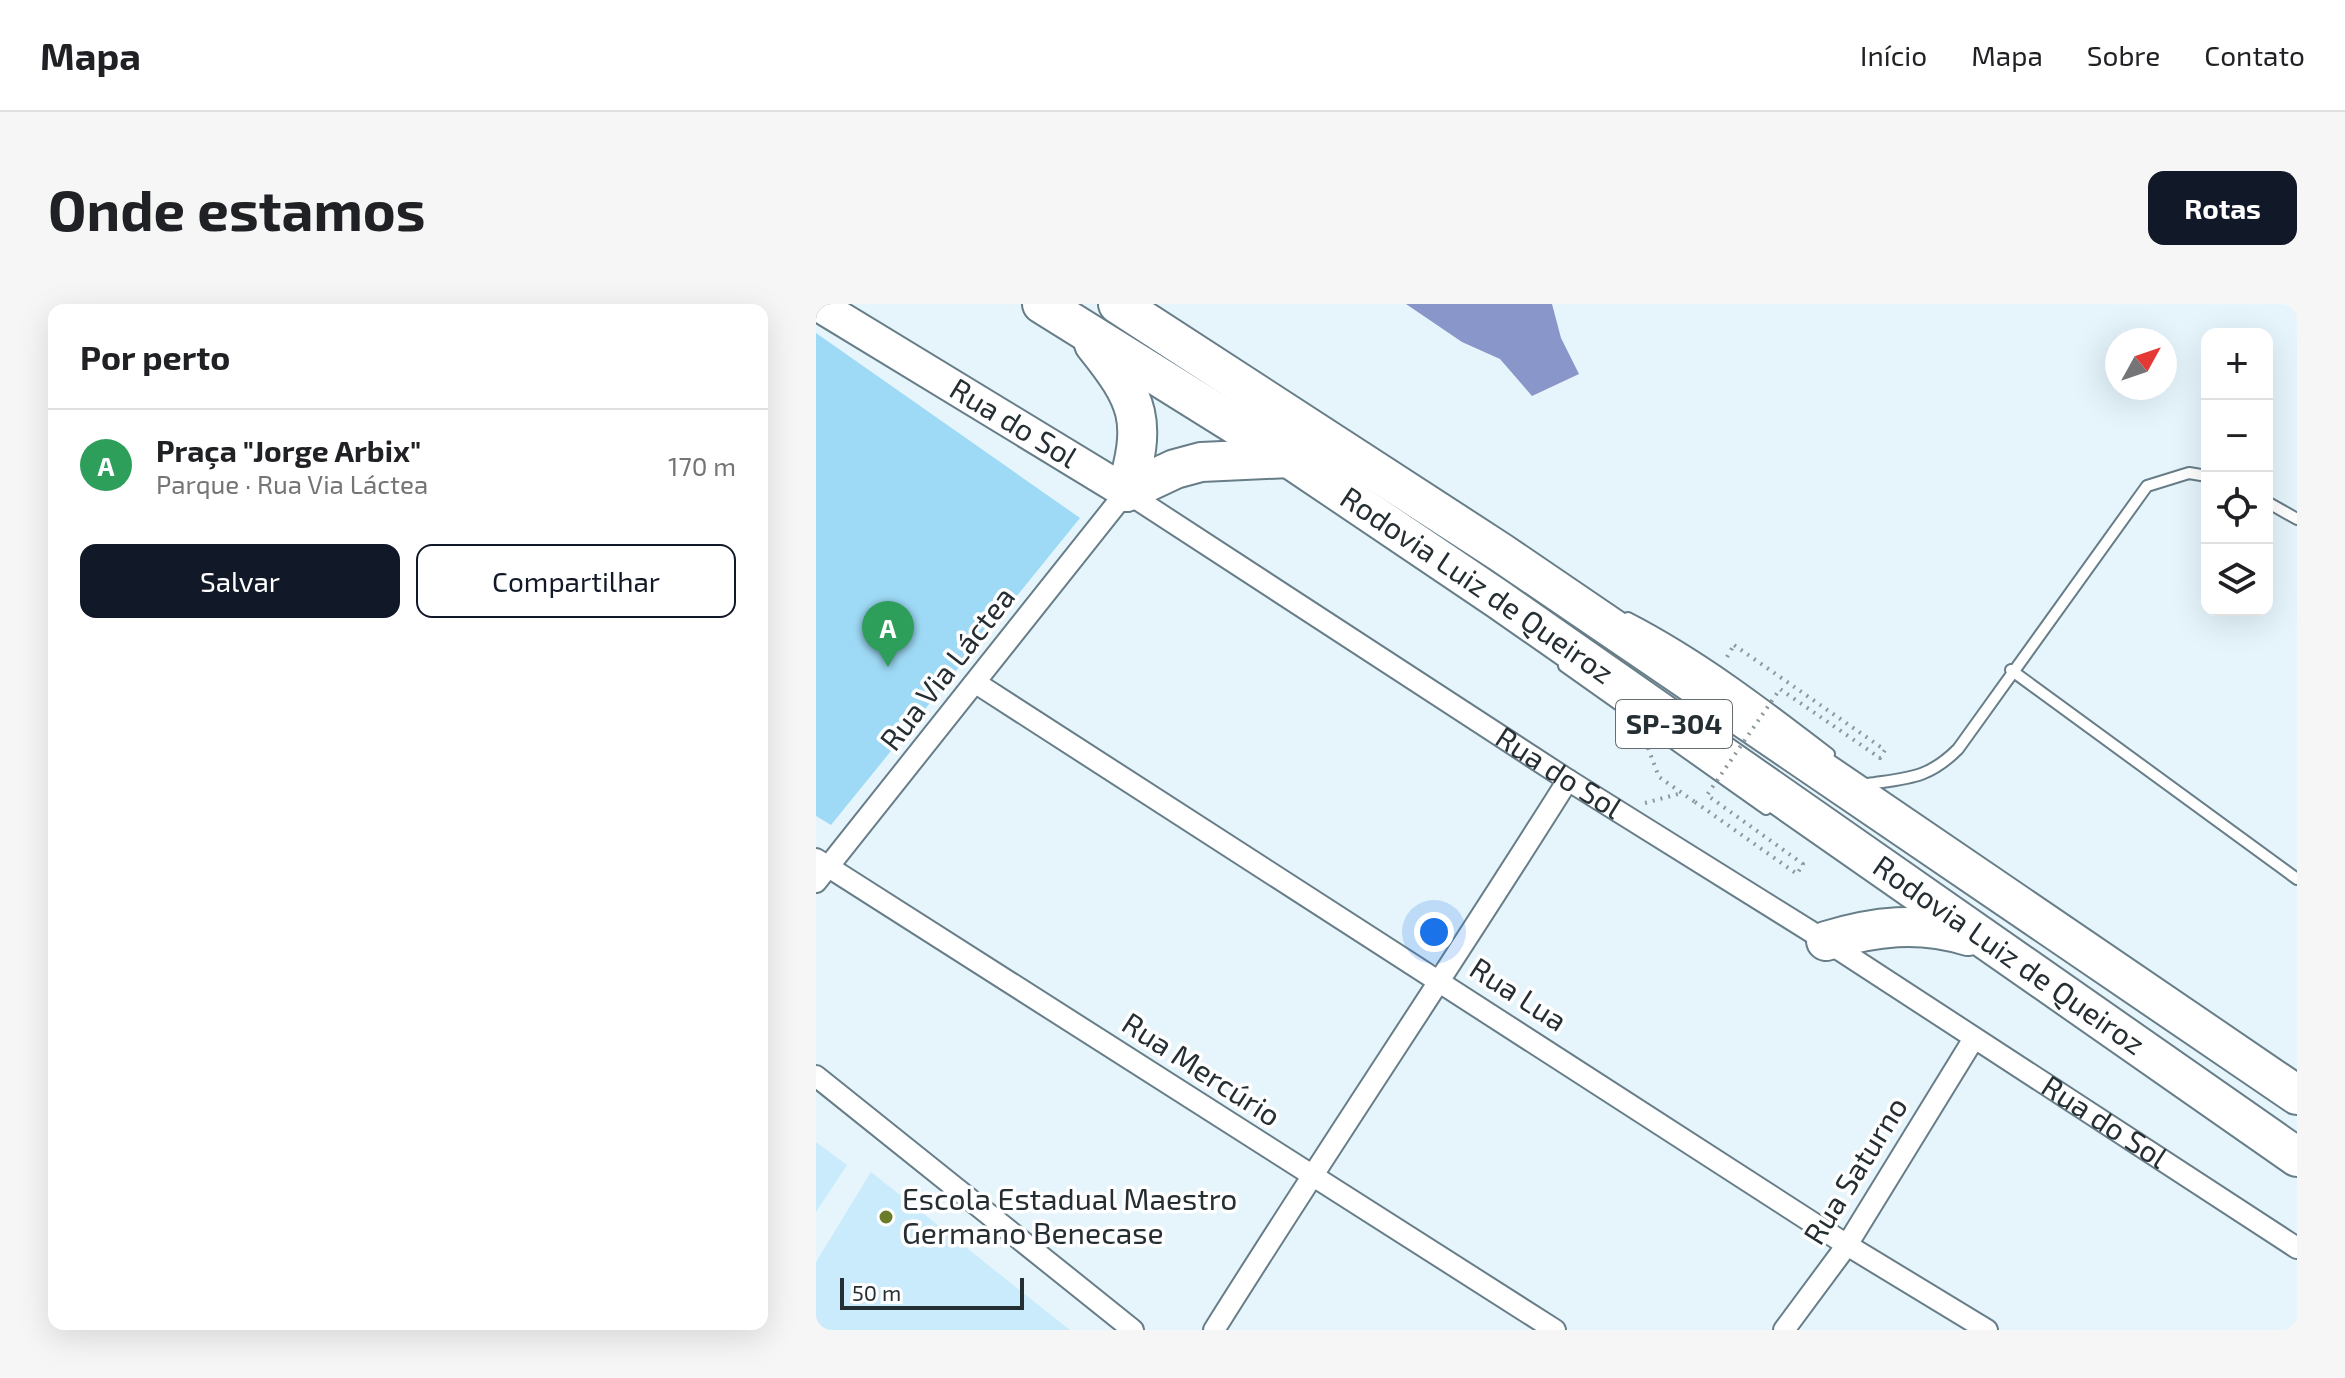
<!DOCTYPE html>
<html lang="pt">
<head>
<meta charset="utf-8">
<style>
  body { margin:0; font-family:"Exo 2",sans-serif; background:#f6f6f6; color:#202124 }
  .controls { position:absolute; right:24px; top:24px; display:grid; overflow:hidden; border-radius:16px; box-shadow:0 8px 32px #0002 }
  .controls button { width:72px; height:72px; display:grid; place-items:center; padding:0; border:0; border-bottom:2px solid #e0e0e0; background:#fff; color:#202124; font:40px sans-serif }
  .compass { position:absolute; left:1289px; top:24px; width:72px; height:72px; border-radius:50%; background:#fff; box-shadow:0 8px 32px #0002; rotate:50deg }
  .scale { position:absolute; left:24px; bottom:20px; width:184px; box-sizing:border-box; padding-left:8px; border:4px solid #252e33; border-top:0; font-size:22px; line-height:28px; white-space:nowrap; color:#252e33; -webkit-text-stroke:6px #fff; paint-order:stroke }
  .you { position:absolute; left:618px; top:628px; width:28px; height:28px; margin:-20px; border:6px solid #fff; border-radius:50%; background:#1a73e8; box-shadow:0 0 0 12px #1a73e833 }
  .badge { display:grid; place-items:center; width:52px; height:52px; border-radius:50%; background:#111827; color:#fff; font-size:26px; font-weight:700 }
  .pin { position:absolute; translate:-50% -66px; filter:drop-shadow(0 2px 4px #0008) }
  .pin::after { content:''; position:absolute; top:42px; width:28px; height:24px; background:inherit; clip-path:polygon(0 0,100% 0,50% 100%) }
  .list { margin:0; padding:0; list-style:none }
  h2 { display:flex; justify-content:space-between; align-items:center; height:104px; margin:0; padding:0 32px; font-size:34px }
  h2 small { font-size:26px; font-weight:400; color:#757577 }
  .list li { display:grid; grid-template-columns:52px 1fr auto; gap:24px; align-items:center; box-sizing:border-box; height:112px; padding:0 32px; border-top:2px solid #e0e0e0 }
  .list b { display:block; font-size:30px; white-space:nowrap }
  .list p { margin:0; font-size:26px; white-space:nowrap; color:#757577 }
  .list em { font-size:26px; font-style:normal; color:#757577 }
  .actions { display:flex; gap:16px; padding:24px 32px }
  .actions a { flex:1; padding:18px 0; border:2px solid #111827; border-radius:16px; text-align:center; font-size:28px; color:#111827 }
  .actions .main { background:#111827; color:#fff }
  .icon { flex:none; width:44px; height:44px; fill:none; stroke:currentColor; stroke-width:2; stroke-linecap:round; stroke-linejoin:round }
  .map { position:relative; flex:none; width:1481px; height:1026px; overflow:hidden; border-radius:16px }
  header { display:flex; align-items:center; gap:48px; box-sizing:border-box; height:112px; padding:0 40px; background:#fff; border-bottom:2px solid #e0e0e0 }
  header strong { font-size:38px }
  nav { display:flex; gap:44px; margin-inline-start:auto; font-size:28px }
  .intro { display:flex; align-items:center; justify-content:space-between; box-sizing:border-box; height:192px; padding:0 48px }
  h1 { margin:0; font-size:56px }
  .button { padding:20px 36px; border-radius:16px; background:#111827; color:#fff; font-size:28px; font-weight:700 }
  main { display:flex; gap:48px; padding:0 48px }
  aside { flex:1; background:#fff; border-radius:16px; box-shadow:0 8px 32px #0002 }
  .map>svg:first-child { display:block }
  .built { fill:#caebfb }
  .green { fill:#9edaf6 }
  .water { fill:#8896c9 }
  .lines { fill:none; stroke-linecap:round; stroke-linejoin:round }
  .lane-casing { stroke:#677d88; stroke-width:14 }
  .street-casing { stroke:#677d88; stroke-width:24 }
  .primary-casing { stroke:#677d88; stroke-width:36 }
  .highway-casing { stroke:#677d88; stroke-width:42 }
  .path { stroke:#8c989e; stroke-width:4; stroke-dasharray:2 6; stroke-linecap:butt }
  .lane { stroke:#fff; stroke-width:10 }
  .street { stroke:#fff; stroke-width:20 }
  .primary { stroke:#fff; stroke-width:32 }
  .highway { stroke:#fff; stroke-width:38 }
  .path-bridge { stroke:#8c989e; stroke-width:4; stroke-dasharray:2 6; stroke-linecap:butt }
  .poi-dot { fill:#6a7b2a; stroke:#fff; stroke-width:3 }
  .labels { text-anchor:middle; stroke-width:7; stroke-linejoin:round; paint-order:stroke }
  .shield { fill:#fff; stroke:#666d70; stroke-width:2 }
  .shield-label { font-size:28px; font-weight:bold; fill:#252e33 }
  .street-label { font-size:30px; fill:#252e33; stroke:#fff }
  .poi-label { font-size:30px; fill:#252e33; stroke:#fff; text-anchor:start }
</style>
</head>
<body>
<header>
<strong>Mapa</strong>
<nav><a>Início</a><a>Mapa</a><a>Sobre</a><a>Contato</a></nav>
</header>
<div class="intro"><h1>Onde estamos</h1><a class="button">Rotas</a></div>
<main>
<aside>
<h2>Por perto<small></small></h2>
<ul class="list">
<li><span class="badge" style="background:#2e9e5b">A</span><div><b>Praça &quot;Jorge Arbix&quot;</b><p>Parque · Rua Via Láctea</p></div><em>170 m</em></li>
</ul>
<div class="actions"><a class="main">Salvar</a><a>Compartilhar</a></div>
</aside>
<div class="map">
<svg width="1481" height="1026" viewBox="0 0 1481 1026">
  <rect width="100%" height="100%" fill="#e6f5fc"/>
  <!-- built -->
  <path class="built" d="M0,838L31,861L0,908Z
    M55,868L254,1026H0V958Z"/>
  <!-- green -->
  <path class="green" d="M0,29L264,214L15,521L0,512Z"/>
  <!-- water -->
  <path class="water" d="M590,0H736L745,34L763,70L716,92L684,55L646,38Z"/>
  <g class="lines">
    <!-- lane casing -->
    <g class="lane-casing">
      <path id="lane" d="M1451,198L1481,215
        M812,314C884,351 948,400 1013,450
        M748,362L950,505
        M1195,366L1481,575
        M1052,480C1092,474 1112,475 1142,445L1331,182L1373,169L1391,172"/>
    </g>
    <!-- street casing -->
    <g class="street-casing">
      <g id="street">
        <path d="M160,379L1031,941L1171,1026"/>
        <path d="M0,555L739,1026"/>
        <path id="s1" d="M0,578L310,188L752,476L1010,637L1481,944"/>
        <path d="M0,772L317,1026"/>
        <path d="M398,1026C514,841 636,661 752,476"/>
        <path d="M968,1026L1031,941L1157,736"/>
      </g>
    </g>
    <!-- primary casing -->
    <g class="primary-casing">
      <g id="primary">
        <path id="s2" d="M1,0L310,188"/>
      </g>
    </g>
    <!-- highway casing -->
    <g class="highway-casing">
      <g id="highway">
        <path id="s3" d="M226,0L473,154L682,295L1481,853"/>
        <path d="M302,0L684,248L1481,791"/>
        <path d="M278,40C324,97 331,117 310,188"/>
        <path d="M310,188L359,165L385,158L473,154"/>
        <path d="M1010,637C1059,622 1103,617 1152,632"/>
      </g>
    </g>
    <!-- path -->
    <path class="path" d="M911,353L918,341
      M832,444L843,473L879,498
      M829,499L866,489"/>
    <!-- lane -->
    <use href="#lane" class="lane"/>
    <!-- street -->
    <use href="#street" class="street"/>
    <!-- primary -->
    <use href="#primary" class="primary"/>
    <!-- highway -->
    <use href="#highway" class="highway"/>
    <!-- path-bridge -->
    <path class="path-bridge" d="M879,498L981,570L987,560L891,491L964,385L1064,454L1069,446L918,341"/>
  </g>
  <!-- markers -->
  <circle class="poi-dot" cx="70" cy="913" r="8"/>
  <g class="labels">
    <!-- shield labels -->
    <rect class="shield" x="800" y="396" width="116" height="48" rx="6"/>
    <g class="shield-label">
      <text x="858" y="430">SP-304</text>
    </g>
    <!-- street labels -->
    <g class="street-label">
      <text dy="10" stroke="none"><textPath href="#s2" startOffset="230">Rua do Sol</textPath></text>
      <text dy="10" stroke="none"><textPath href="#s3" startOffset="518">Rodovia Luiz de Queiroz</textPath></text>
      <text transform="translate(132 365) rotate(-52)" y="10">Rua Via Láctea</text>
      <text dy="10" stroke="none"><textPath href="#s1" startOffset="1014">Rua do Sol</textPath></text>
      <text dy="10" stroke="none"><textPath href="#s3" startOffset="1166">Rodovia Luiz de Queiroz</textPath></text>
      <text transform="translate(702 691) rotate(33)" y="10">Rua Lua</text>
      <text transform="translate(385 766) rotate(33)" y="10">Rua Mercúrio</text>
      <text dy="10" stroke="none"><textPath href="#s1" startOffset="1662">Rua do Sol</textPath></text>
      <text transform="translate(1040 867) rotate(-58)" y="10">Rua Saturno</text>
    </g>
    <!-- poi labels -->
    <g class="poi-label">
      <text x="86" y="906">Escola Estadual Maestro<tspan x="86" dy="34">Germano Benecase</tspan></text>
    </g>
  </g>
</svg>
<div class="controls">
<button>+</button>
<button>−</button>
<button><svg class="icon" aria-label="locate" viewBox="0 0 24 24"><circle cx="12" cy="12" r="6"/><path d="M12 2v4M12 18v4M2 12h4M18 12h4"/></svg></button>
<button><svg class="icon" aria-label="layers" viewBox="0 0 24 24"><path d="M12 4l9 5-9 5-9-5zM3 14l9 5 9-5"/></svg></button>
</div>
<svg class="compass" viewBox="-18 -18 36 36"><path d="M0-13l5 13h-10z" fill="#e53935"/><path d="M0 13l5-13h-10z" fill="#757577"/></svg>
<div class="scale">50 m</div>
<div class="you"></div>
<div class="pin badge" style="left:72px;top:363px;background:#2e9e5b">A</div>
</div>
</main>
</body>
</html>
